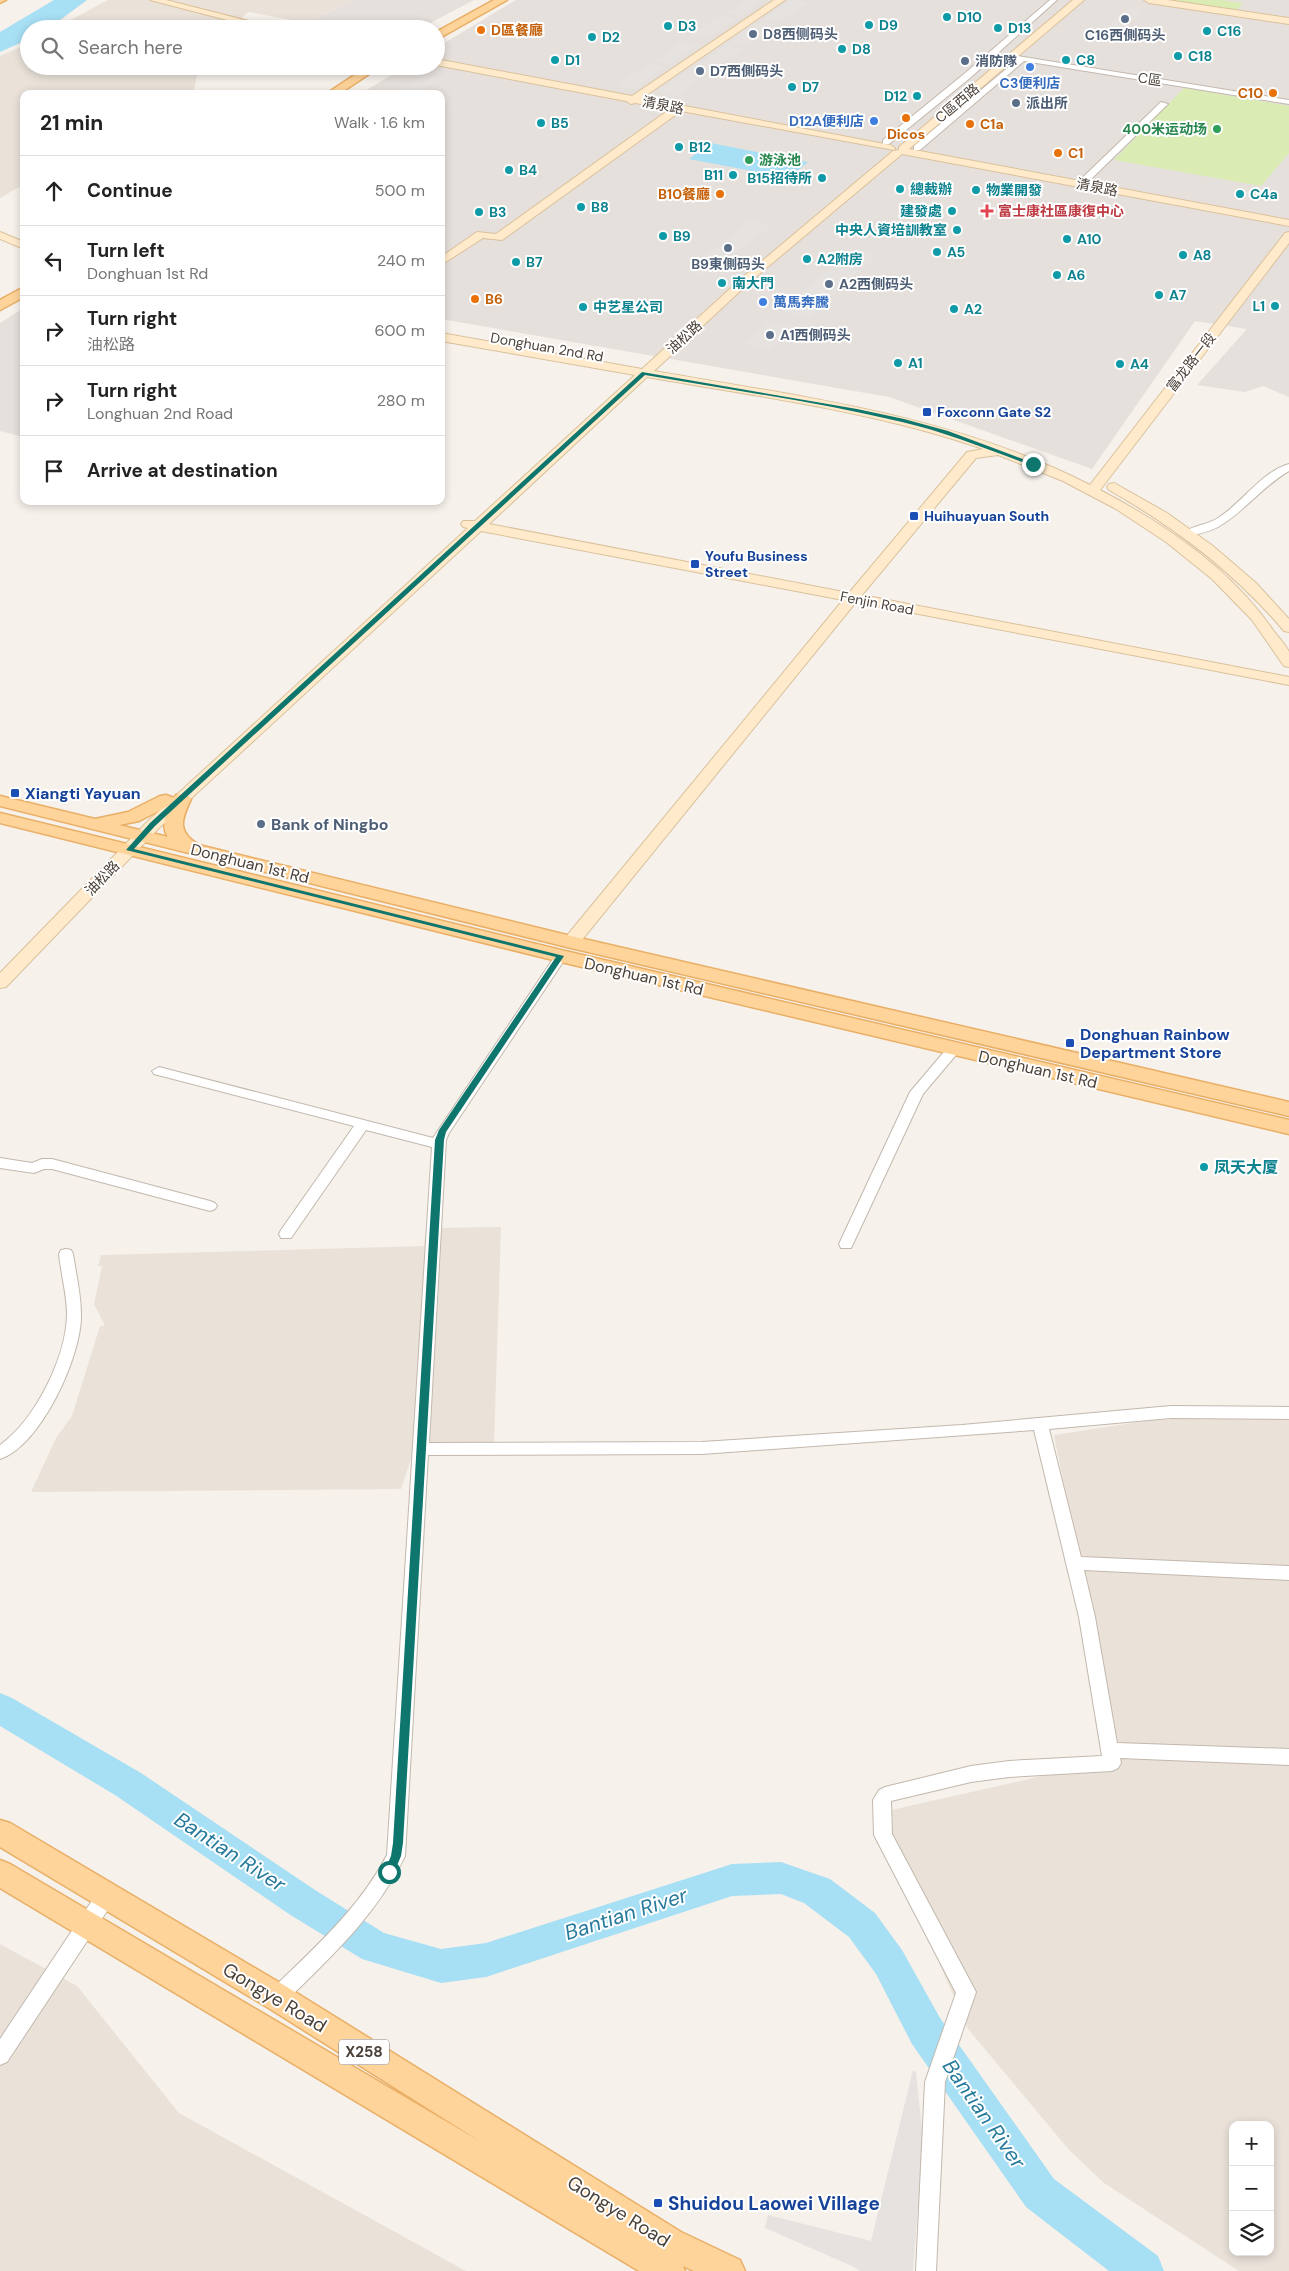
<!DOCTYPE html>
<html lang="en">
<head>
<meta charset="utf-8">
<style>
  body { margin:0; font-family:"DM Sans","Noto Sans SC",sans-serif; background:#f2f2f2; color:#222 }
  .controls { position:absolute; right:15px; bottom:15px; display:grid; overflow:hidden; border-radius:10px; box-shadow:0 2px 8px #0003 }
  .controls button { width:45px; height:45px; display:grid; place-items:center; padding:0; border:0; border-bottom:1px solid #e0e0e0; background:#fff; color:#222; font:25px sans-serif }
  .stop { position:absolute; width:15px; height:15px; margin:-11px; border:4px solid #0f766e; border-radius:50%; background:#fff }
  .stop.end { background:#0f766e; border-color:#fff; box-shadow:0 1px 5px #0008 }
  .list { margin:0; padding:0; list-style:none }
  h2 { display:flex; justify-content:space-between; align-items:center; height:65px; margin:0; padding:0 20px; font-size:21px }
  h2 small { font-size:16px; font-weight:400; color:#767676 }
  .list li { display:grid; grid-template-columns:32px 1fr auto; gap:15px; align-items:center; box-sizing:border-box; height:70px; padding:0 20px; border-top:1px solid #e0e0e0 }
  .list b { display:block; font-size:19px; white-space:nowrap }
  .list p { margin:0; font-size:16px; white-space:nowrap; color:#767676 }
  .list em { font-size:16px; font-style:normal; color:#767676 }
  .icon { flex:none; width:28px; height:28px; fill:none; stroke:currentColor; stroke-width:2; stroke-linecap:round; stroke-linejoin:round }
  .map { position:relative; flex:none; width:1289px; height:2271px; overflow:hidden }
  .search { position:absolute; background:#fff; box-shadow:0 2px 8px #0003; left:20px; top:20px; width:425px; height:55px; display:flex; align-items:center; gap:12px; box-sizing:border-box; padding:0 18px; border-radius:28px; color:#767676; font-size:19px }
  .panel { position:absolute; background:#fff; box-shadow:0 2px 8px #0003; left:20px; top:90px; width:425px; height:415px; border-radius:10px }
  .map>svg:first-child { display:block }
  .residential { fill:#eae2d9; fill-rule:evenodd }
  .industrial { fill:#e6e0dc }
  .medical { fill:#f6dfdf }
  .green { fill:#daebb3 }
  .parking { fill:#e5e2df }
  .water { fill:#a7dff4 }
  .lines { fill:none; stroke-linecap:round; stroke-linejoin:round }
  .river { fill:#a7dff4; fill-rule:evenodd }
  .street-casing { stroke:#c2b8ad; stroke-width:2 }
  .secondary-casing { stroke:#dac19c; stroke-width:2 }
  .primary-casing { stroke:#e9af66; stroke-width:3 }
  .street { fill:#fff; fill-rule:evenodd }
  .secondary { fill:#ffebcc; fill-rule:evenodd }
  .primary { fill:#ffd49b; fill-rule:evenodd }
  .route { fill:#0f766e }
  .culture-dot { fill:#0f9aa8; stroke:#fff; stroke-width:2 }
  .service-dot { fill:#5c6f8a; stroke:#fff; stroke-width:2 }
  .food-dot { fill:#e8710a; stroke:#fff; stroke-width:2 }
  .shop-dot { fill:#3f7fe0; stroke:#fff; stroke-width:2 }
  .leisure-dot { fill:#2e9e5b; stroke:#fff; stroke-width:2 }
  .health-dot { fill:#e0444e; stroke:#fff; stroke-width:2 }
  .transit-dot { fill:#1a4fb4; stroke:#fff; stroke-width:2 }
  .labels { text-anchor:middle; stroke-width:4; stroke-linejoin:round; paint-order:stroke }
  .far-culture-label { font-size:14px; font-weight:bold; fill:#0d838f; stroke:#fff; text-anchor:start }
  .far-food-label { font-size:14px; font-weight:bold; fill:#c56008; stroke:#fff; text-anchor:start }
  .far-service-label { font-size:14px; font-weight:bold; fill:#4e5e75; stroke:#fff; text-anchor:start }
  .far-street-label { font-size:14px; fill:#4b4138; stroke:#fff }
  .far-shop-label { font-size:14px; font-weight:bold; fill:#366cbe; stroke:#fff }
  .far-leisure-label { font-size:14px; font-weight:bold; fill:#27864d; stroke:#fff; text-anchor:end }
  .far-health-label { font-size:14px; font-weight:bold; fill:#be3a42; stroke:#fff; text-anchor:start }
  .far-transit-label { font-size:14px; font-weight:bold; fill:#164399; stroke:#fff; text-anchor:start }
  .shield { fill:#fff; stroke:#817a74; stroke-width:1 }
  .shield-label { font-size:15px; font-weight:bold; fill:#4b4138 }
  .transit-label { font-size:16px; font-weight:bold; fill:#164399; stroke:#fff; text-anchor:start }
  .service-label { font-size:16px; font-weight:bold; fill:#4e5e75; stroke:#fff; text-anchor:start }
  .street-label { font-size:16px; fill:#4b4138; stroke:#fff }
  .culture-label { font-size:16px; font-weight:bold; fill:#0d838f; stroke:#fff; text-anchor:start }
  .near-street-label { font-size:19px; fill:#4b4138; stroke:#fff }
  .near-transit-label { font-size:19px; font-weight:bold; fill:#164399; stroke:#fff; text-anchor:start }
  .near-water-label { font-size:21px; font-style:italic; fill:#277a9b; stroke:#fff }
</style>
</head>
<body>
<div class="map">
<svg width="1289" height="2271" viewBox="0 0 1289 2271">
  <rect width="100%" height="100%" fill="#f6f1eb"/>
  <!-- residential -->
  <path class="residential" d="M108,0H352L308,23L248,12L230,29H54Z
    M29,43V66H199L193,94H24V184L0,198V56Z
    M501,1227L494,1443L416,1444L401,1489L31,1492L56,1438L72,1416L100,1326H105L94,1304L102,1266H98L101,1255L424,1246L426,1228Z
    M1289,1418V2271H1239L1104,2183L1070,2151L968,2029L943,1972L878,1813L1118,1759L1054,1435L1152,1420ZM1233,2125H1270V2252H1233Z
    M0,1944L77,1986L179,2113L466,2271H0Z"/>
  <!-- industrial -->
  <path class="industrial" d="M352,0H474L419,29H334L308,23Z
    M516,0H1289V397L1263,386L1245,392L1197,385L1247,329L1195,321L1092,469L889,397L441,319V94H360L406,66H436V48Z
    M24,308V437L0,431V323Z"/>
  <!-- medical -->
  <path class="medical" d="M1004,182L1016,184L1014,187L1026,188L1010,203L986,199Z"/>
  <!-- green -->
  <path class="green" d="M1170,0H1221L1243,3L1237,10Z
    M1184,88L1289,106V153L1261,186L1114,160Z"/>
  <!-- parking -->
  <path class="parking" d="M743,0H763L741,16L724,13Z
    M792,0L808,3L780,22L763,19Z
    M1127,9L1142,11L1123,29L1108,26Z
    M719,16L736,19L707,39L690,36Z
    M759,22L776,25L746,46L729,43Z
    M682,41L700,44L670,64L653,61Z
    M725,46L742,49L676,96L657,92Z
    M648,64L666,67L635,89L617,85Z
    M423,75L440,78L415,94H392Z
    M748,221L772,225L705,275L687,271Z
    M851,251L877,256L808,317L781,311Z
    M769,322L796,327L770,350L744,344Z
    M913,2070L916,2072L923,2140L913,2271H860L852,2266L765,2228L768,2215L871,2241Z"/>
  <!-- water -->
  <path class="water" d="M54,0H87L48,29H29V39L0,52V32Z
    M710,143H711L808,162L789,178L689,159Z"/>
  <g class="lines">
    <!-- river -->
    <path class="river" d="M0,1693L12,1698L141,1773L315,1890L384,1933L441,1949L486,1943L732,1864L781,1862L830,1879L875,1913L902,1950L940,2018L1054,2179L1158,2256L1164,2271H1109L1026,2207L912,2044L876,1974L849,1937L804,1903L781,1894L732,1896L486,1977L441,1983L362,1959L289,1914L115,1795L0,1726Z"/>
    <!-- street casing -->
    <g class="street-casing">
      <path id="street" d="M1050,0H1057L970,78L889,144H883V140L964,74Z
        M1012,55L1289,100V104L1024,61L920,150H914V146L1017,60L1009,59V55Z
        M1161,102L1168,104L1084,186H1078V182Z
        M1289,464V471C1263,486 1244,512 1218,527C1209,532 1198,534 1188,536L1183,533C1190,526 1208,525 1218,518C1242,503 1261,472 1289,464Z
        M561,952L567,956L449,1133L446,1140L429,1443L702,1442L962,1425L1171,1406L1289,1407V1419L1171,1418L1049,1429L1081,1557L1289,1566V1580L1084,1570L1095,1617L1117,1743L1289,1749V1765L1120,1758L1121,1763L1118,1768L1112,1771L1009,1777L971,1782L891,1801L892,1834L976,1992L945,2082L936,2271H916L925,2082L956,1993L874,1835L873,1800L879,1790L885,1787L971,1766L1009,1761L1102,1756L1079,1617L1034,1430L702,1454L428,1455L405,1856C377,1915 330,1958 284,2003L277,2006L270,2003L267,1997L270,1991C313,1949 359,1909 387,1855L432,1147L366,1130L291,1238H281L279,1234L281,1230L354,1126L154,1074L152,1071L159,1067L433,1138L557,953Z
        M954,1045L961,1049L923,1094L853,1244L851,1248H841L839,1244L910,1092L949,1046Z
        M0,1158L32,1163L42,1159H52L210,1201L215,1203L217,1206L215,1209L210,1211L52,1169H44L34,1173L0,1168Z
        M66,1249L71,1250L73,1254C76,1274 81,1294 81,1315C82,1355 41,1446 0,1459V1445C35,1420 66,1358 67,1315C67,1295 61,1274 59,1254L61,1250Z
        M106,1888L113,1890L115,1896L113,1902L7,2062L0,2065V2039L99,1890Z"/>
    </g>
    <!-- secondary casing -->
    <g class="secondary-casing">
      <path id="secondary" d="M150,0H166L280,29H262Z
        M774,0H785L642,98L890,145L895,148L894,150L681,111L502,240L483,238L441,265V257L477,232L496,234L670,109L635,103L631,104L626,101L436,65V59L632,96Z
        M1073,0H1084L909,149L1289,220V226L902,154L751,281L654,371C802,397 954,415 1090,485L1285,233L1289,232V243L1100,490C1165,524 1231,569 1273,630C1278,637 1286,645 1289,652C1289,656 1289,663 1289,667L1284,666L1252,620L1212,579L1166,542L1116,509L1063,481L998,455L976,458L862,595L1289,677V685L856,602L577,946H565L562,942L565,938L843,600L481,531L159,828L6,987L0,988V973L147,822L468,528L463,527L461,524L463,521H475L635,375L441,341V333L642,369L743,277L893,151L899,150V147ZM647,377C760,397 874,411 983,449L967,452L849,593L489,524Z
        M1144,0H1167L1289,18V24L1149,3Z
        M0,232L24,242V249L0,239Z
        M1114,483L1167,513L1213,546L1256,583L1289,619V632L1284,631C1234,572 1176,528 1109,490L1107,487L1109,484Z"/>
    </g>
    <!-- primary casing -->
    <g class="primary-casing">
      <path id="primary" d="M0,0H6L0,3Z
        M494,0H507L436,40V32Z
        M368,66H381L339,94H326Z
        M24,287V297L0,310V300Z
        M182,794L188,795L191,799C181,820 177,832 199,845L571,936L1289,1102V1116L571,948L0,806V796L95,819L128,812L160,796L166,795L174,798L176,795ZM170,805C165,815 161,827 168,837L119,825L139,821Z
        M0,813L561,950L1289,1120V1134L561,962L0,823Z
        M0,1820L10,1823L287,1987L681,2232L740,2260L745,2271H694L683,2266L685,2271H639L0,1888V1860L10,1864L481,2142L267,2007L0,1847Z"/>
    </g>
    <!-- street -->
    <use href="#street" class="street"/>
    <!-- secondary -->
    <use href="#secondary" class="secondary"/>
    <!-- primary -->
    <use href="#primary" class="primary"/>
  </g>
  <!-- route -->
  <path class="route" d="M642,372L857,409L904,419L948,431L1036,464L1031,465C988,450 946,432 902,422C818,402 731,390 645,375L155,826L134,849L564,956L446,1132L444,1140L403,1843L401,1856L393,1875L389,1877L384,1872L391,1856L393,1843L435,1140L439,1130L556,957L126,850L150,823Z"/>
  <!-- markers -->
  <g class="culture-dot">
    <circle cx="947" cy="17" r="5"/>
    <circle cx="869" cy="25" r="5"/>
    <circle cx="668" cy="26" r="5"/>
    <circle cx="998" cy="28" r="5"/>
    <circle cx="1207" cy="31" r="5"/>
    <circle cx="592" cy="37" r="5"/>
    <circle cx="842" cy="49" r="5"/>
    <circle cx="1178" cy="56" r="5"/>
    <circle cx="555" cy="60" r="5"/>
    <circle cx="1066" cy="60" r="5"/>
    <circle cx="792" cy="87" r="5"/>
    <circle cx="917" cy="96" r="5"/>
    <circle cx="541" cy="123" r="5"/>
    <circle cx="679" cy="147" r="5"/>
    <circle cx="509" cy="170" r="5"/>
    <circle cx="733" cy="175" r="5"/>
    <circle cx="822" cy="178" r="5"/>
    <circle cx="900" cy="189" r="5"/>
    <circle cx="976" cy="190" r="5"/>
    <circle cx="1240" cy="194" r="5"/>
    <circle cx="581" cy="207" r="5"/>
    <circle cx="952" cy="211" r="5"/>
    <circle cx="479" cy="212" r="5"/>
    <circle cx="957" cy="230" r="5"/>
    <circle cx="663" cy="236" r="5"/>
    <circle cx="1067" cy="239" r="5"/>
    <circle cx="937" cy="252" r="5"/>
    <circle cx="1183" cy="255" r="5"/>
    <circle cx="807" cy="259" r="5"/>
    <circle cx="516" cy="262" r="5"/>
    <circle cx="1057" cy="275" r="5"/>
    <circle cx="722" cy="283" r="5"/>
    <circle cx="1159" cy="295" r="5"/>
    <circle cx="1275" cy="306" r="5"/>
    <circle cx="583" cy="307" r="5"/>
    <circle cx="954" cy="309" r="5"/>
    <circle cx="898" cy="363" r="5"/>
    <circle cx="1120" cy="364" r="5"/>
    <circle cx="1204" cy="1167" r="5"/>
  </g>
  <g class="service-dot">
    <circle cx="1125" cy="19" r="5"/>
    <circle cx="753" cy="34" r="5"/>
    <circle cx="965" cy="61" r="5"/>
    <circle cx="700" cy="71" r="5"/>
    <circle cx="1016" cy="103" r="5"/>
    <circle cx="728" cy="248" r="5"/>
    <circle cx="829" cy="284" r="5"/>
    <circle cx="770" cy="335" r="5"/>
    <circle cx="261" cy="824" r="5"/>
  </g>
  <g class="food-dot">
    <circle cx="481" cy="30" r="5"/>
    <circle cx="1273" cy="93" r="5"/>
    <circle cx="906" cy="118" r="5"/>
    <circle cx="970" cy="124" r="5"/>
    <circle cx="1058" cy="153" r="5"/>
    <circle cx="720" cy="194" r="5"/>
    <circle cx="475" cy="299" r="5"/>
  </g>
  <g class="shop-dot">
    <circle cx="1030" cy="67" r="5"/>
    <circle cx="874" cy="121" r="5"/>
    <circle cx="763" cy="302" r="5"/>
  </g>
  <g class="leisure-dot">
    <circle cx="1217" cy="129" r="5"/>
    <circle cx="749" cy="160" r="5"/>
  </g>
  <path class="health-dot" d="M984.5 203.5h5v5h5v5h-5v5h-5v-5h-5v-5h5z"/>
  <g class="transit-dot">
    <rect x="922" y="407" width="10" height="10" rx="2.5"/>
    <rect x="909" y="511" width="10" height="10" rx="2.5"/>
    <rect x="690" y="559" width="10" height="10" rx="2.5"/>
    <rect x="10" y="788" width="10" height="10" rx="2.5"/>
    <rect x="1065" y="1038" width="10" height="10" rx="2.5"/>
    <rect x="653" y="2198" width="10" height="10" rx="2.5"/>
  </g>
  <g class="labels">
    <!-- far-culture labels -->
    <g class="far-culture-label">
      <text x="957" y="22">D10</text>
      <text x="879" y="30">D9</text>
      <text x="678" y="31">D3</text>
      <text x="1008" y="33">D13</text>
      <text x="1217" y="36">C16</text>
      <text x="602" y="42">D2</text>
      <text x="852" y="54">D8</text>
      <text x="1188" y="61">C18</text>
      <text x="565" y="65">D1</text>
      <text x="1076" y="65">C8</text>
      <text x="802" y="92">D7</text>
      <text x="907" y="101" text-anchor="end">D12</text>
      <text x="551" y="128">B5</text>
      <text x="689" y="152">B12</text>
      <text x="519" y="175">B4</text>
      <text x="723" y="180" text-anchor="end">B11</text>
      <text x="812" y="183" text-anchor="end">B15招待所</text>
      <text x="910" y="194">總裁辦</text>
      <text x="986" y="195">物業開發</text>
      <text x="1250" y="199">C4a</text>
      <text x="591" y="212">B8</text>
      <text x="942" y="216" text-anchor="end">建發處</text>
      <text x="489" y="217">B3</text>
      <text x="947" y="235" text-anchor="end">中央人資培訓教室</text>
      <text x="673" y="241">B9</text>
      <text x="1077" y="244">A10</text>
      <text x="947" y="257">A5</text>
      <text x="1193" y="260">A8</text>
      <text x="817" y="264">A2附房</text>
      <text x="526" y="267">B7</text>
      <text x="1067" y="280">A6</text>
      <text x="732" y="288">南大門</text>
      <text x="1169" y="300">A7</text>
      <text x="1265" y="311" text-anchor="end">L1</text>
      <text x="593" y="312">中艺星公司</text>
      <text x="964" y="314">A2</text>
      <text x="908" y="368">A1</text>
      <text x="1130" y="369">A4</text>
    </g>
    <!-- far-food labels -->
    <g class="far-food-label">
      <text x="491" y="35">D區餐廳</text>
      <text x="1263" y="98" text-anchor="end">C10</text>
      <text x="980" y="129">C1a</text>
      <text x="906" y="139" text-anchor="middle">Dicos</text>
      <text x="1068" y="158">C1</text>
      <text x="710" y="199" text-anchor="end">B10餐廳</text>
      <text x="485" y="304">B6</text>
    </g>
    <!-- far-service labels -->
    <g class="far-service-label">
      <text x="763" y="39">D8西侧码头</text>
      <text x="1125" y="40" text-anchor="middle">C16西側码头</text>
      <text x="975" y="66">消防隊</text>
      <text x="710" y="76">D7西側码头</text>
      <text x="1026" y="108">派出所</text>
      <text x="728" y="269" text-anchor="middle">B9東側码头</text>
      <text x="839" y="289">A2西側码头</text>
      <text x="780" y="340">A1西側码头</text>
    </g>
    <!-- far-street labels -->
    <g class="far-street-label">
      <text transform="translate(1150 79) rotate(9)" y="5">C區</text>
      <text transform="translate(957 103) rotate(-40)" y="5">C區西路</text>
      <text transform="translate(663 105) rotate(11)" y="5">清泉路</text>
      <text transform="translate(1097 187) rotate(11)" y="5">清泉路</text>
      <text transform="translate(684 337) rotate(-42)" y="5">油松路</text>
      <text transform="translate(547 347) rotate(10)" y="5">Donghuan 2nd Rd</text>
      <text transform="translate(1191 362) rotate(-52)" y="5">富龙路一段</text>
      <text transform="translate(877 603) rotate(11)" y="5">Fenjin Road</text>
      <text transform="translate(102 878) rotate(-46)" y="5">油松路</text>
    </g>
    <!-- far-shop labels -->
    <g class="far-shop-label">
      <text x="1030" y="88">C3便利店</text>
      <text x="864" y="126" text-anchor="end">D12A便利店</text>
      <text x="773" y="307" text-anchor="start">萬馬奔騰</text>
    </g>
    <!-- far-leisure labels -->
    <g class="far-leisure-label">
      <text x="1207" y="134">400米运动场</text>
      <text x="759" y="165" text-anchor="start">游泳池</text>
    </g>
    <!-- far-health labels -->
    <g class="far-health-label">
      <text x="998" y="216">富士康社區康復中心</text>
    </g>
    <!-- far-transit labels -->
    <g class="far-transit-label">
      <text x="937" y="417">Foxconn Gate S2</text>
      <text x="924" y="521">Huihuayuan South</text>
      <text x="705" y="561">Youfu Business<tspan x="705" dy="16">Street</tspan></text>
    </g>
    <!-- shield labels -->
    <rect class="shield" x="339" y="2039.5" width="50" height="25" rx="4"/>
    <g class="shield-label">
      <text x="364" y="2057">X258</text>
    </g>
    <!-- transit labels -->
    <g class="transit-label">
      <text x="25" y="799">Xiangti Yayuan</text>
      <text x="1080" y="1040">Donghuan Rainbow<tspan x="1080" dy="18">Department Store</tspan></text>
    </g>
    <!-- service labels -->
    <g class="service-label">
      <text x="271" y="830">Bank of Ningbo</text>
    </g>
    <!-- street labels -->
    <g class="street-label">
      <text transform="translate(250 863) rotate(14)" y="6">Donghuan 1st Rd</text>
      <text transform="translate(644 976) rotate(13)" y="6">Donghuan 1st Rd</text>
      <text transform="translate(1038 1069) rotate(13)" y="6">Donghuan 1st Rd</text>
    </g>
    <!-- culture labels -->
    <g class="culture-label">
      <text x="1214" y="1173">凤天大厦</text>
    </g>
    <!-- near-street labels -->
    <g class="near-street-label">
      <text transform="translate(275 1997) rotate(31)" y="7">Gongye Road</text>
      <text transform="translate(619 2211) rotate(32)" y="7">Gongye Road</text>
    </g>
    <!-- near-transit labels -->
    <g class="near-transit-label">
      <text x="668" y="2210">Shuidou Laowei Village</text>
    </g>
    <!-- near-water labels -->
    <g class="near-water-label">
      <text transform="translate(230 1852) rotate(33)" y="7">Bantian River</text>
      <text transform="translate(626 1914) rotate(-18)" y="7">Bantian River</text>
      <text transform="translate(984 2114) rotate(55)" y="7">Bantian River</text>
    </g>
  </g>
</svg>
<div class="controls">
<button>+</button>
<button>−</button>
<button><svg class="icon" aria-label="layers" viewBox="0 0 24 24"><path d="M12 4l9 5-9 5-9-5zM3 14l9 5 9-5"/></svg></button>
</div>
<div class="stop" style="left:389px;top:1872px"></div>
<div class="stop end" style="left:1033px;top:464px"></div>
<div class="search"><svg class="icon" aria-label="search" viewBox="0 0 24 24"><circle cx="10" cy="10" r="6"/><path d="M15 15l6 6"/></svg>Search here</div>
<section class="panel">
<h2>21 min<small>Walk · 1.6 km</small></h2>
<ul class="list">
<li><svg class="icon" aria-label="ahead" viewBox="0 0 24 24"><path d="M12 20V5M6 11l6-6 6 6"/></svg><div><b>Continue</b></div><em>500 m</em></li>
<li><svg class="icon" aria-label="left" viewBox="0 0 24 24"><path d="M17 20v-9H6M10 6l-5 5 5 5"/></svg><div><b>Turn left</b><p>Donghuan 1st Rd</p></div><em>240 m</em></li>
<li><svg class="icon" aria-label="right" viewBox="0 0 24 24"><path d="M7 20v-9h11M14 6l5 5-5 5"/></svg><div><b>Turn right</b><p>油松路</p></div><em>600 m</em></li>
<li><svg class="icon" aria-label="right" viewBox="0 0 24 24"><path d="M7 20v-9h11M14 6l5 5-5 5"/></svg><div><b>Turn right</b><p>Longhuan 2nd Road</p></div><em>280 m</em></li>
<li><svg class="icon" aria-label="arrive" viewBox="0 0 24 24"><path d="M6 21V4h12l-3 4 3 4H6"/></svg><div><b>Arrive at destination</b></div></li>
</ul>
</section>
</div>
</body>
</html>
